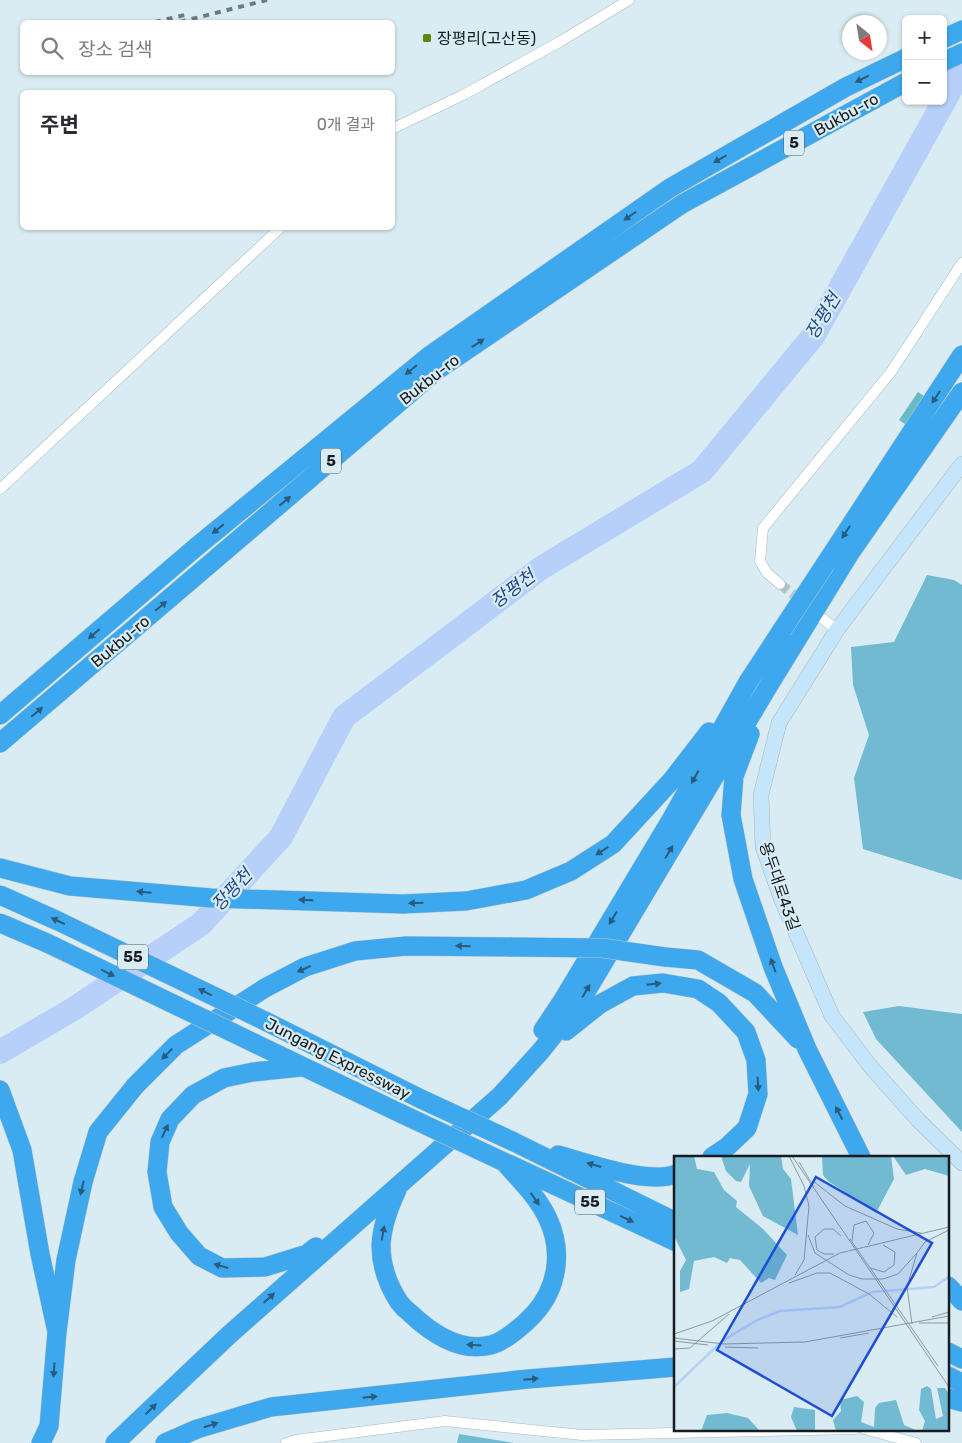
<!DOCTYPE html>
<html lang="ko">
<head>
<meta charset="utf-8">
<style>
  body { margin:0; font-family:Rubik,"Noto Sans KR",sans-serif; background:#f2f2f3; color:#2b2b33 }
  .controls { position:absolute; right:15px; top:15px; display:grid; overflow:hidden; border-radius:8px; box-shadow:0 1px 4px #0004 }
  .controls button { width:45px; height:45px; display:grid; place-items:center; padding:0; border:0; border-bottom:1px solid #e1e1e2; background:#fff; color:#2b2b33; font:25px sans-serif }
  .compass { position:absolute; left:842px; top:15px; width:45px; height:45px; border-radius:50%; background:#fff; box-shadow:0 1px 4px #0004; rotate:150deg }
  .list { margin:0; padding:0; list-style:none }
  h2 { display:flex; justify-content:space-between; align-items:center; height:65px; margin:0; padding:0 20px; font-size:21px }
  h2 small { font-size:16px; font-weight:400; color:#7c7c81 }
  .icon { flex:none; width:28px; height:28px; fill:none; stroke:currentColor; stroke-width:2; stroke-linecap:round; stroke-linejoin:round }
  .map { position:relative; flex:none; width:962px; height:1443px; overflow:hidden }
  .search { position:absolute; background:#fff; box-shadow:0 1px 4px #0004; left:20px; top:20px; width:375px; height:55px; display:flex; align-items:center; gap:12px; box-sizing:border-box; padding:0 18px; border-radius:8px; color:#7c7c81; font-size:19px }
  .panel { position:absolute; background:#fff; box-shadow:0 1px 4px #0004; left:20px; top:90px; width:375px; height:140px; border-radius:8px }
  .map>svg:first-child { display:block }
  .forest { fill:#72b9d2 }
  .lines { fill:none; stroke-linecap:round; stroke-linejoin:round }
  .river { stroke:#b7d0f9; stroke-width:24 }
  .building { fill:#69bac2 }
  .street-tunnel { stroke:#b3c2c9; stroke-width:10; stroke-dasharray:10 5; stroke-linecap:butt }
  .street-casing { stroke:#a6b8be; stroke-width:11 }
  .secondary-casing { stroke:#a6b8be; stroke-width:16 }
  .highway-casing { stroke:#c7c9c9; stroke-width:20 }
  .street { stroke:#fff; stroke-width:10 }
  .secondary { stroke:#c5e5fa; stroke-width:15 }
  .highway { stroke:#3da8ed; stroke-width:19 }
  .rail { stroke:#6f7a7f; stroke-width:4; stroke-dasharray:6 6; stroke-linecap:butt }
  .highway-bridge-casing { stroke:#c7c9c9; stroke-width:20; stroke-linecap:butt }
  .highway-bridge { stroke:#3da8ed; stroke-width:19 }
  .oneway { fill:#285b7c }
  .poi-dot { fill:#608811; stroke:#daecf3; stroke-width:2 }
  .labels { text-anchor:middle; stroke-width:4.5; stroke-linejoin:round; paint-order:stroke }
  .shield { fill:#daecf3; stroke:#515a5f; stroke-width:1 }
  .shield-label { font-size:15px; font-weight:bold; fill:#161c1f }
  .poi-label { font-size:16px; fill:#161c1f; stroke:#daecf3; text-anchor:start }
  .street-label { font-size:16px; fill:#161c1f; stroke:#daecf3 }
  .water-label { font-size:18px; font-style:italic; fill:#254986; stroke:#daecf3 }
  .inset-river { fill:none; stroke:#b7d0f9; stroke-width:2.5 }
  .inset-road { fill:none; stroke:#8c999e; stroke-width:1 }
  .view { fill:#1d4ed8; fill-opacity:0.15; stroke:#1d4ed8; stroke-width:2.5 }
  .inset-edge { fill:none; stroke:#161c1f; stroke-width:2.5 }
</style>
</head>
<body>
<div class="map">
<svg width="962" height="1443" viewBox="0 0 962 1443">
  <rect width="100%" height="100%" fill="#daecf3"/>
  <!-- forest -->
  <path class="forest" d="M927,575L954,580L962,585V880L863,849L854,778L869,735L853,685L851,647L894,642Z
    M899,1006L962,1014V1132L876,1039L863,1012Z
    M459,1434L514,1443H457Z"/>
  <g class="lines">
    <!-- river -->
    <path class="river" d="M0,1052L75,1008L201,924L281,837L344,717L541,568L702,471L814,335L962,69"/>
  </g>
  <!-- building -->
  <path class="building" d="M918,392L955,417L936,445L899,420Z"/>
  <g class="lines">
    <!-- street-tunnel -->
    <path class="street-tunnel" d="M780,584L803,602"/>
    <!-- street casing -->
    <g class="street-casing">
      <path id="street" d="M392,129L465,94L561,41L629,0
        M0,489L280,228
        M780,584L767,573L760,561L763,528L891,372L962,263
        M823,619L837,630
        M864,1429L916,1443
        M286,1443L296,1440L445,1421L582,1435L855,1429"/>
    </g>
    <!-- secondary casing -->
    <g class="secondary-casing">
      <path id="secondary" d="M962,464L837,630L779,723L761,795L763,847L781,898L832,1016L870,1066L918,1120L962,1163"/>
    </g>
    <!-- highway casing -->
    <g class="highway-casing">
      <path id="highway" d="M943,39L962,30
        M943,62L962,53
        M826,563L962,355
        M0,715L195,548L429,356L670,188L846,87L906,58
        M750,734L734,776L731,815L743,879L773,967L807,1049L861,1157
        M0,743L436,371L682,204L906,82
        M0,868L70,886L211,898L403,904L466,901L526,890L571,871L613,844L672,780L709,732
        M665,957L698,960L755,993L798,1039
        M265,1021L421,1099
        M543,1030L563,1000L671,820L748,682L782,630
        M566,1031L600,1004L633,986L663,983L698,989L719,1003L746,1032L756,1060L758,1094L747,1128L727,1147L712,1157
        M254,1043L402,1114
        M301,1067L253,1072L224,1078L193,1095L170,1119L160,1142L157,1172L163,1207L179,1233L199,1256L222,1268L265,1267L307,1254L316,1247
        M0,1090L22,1150L40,1254L57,1332L49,1426L41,1443
        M512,1141L676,1222
        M558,1155C587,1163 648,1185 676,1174
        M509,1164L676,1242
        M397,1190C389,1207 382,1226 381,1245C381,1265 388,1285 399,1302C402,1306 406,1310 410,1313C431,1333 460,1353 491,1345C504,1342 525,1324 534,1314C558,1288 563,1251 548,1219C538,1197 519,1179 504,1162
        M948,1286L962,1301
        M57,1332L66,1260L83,1182L98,1132L135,1086L176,1045L265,988L305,967L355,951L406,946L512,947
        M948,1352L962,1359
        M948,1376L962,1383
        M948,1398L962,1402
        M115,1443L230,1334L500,1096L540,1052L580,1002L766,690L850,553L962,392
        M165,1443L197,1429L271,1407L528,1379L676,1367"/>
    </g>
    <!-- street -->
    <use href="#street" class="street"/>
    <!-- secondary -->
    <use href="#secondary" class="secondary"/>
    <!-- highway -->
    <use href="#highway" class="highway"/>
    <!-- rail -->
    <path class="rail" d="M155,22L189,14
      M180,22L267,0"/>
    <!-- highway-bridge casing -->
    <g class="highway-bridge-casing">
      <path id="highway-bridge" d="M782,630L826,563
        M0,895L58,921L265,1021
        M0,923L47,943L254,1043
        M512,947L602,948L665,957
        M421,1099L512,1141
        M402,1114L504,1162"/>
    </g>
    <!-- highway-bridge -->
    <use href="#highway-bridge" class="highway-bridge"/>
  </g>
  <!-- one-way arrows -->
  <defs><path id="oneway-solid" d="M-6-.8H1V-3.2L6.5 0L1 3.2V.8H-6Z" transform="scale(1.25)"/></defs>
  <g class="oneway">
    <use href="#oneway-solid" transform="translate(862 79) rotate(154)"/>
    <use href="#oneway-solid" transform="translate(720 159) rotate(150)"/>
    <use href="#oneway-solid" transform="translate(630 216) rotate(145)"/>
    <use href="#oneway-solid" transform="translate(478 343) rotate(-34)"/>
    <use href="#oneway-solid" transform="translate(411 370) rotate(141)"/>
    <use href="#oneway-solid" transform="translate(936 397) rotate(123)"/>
    <use href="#oneway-solid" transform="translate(285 501) rotate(-40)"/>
    <use href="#oneway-solid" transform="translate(218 529) rotate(141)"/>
    <use href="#oneway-solid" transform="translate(846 532) rotate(123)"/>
    <use href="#oneway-solid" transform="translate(161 606) rotate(-40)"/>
    <use href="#oneway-solid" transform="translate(94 634) rotate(139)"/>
    <use href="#oneway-solid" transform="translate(37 712) rotate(-40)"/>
    <use href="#oneway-solid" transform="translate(695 777) rotate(119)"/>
    <use href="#oneway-solid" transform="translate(602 851) rotate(147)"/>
    <use href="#oneway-solid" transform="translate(669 852) rotate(-59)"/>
    <use href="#oneway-solid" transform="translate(144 892) rotate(-175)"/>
    <use href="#oneway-solid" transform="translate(306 900) rotate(-178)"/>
    <use href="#oneway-solid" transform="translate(416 903) rotate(178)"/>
    <use href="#oneway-solid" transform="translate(613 918) rotate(121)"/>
    <use href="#oneway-solid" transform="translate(58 921) rotate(-155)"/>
    <use href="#oneway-solid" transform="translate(463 946) rotate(-179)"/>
    <use href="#oneway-solid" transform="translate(773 965) rotate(-110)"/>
    <use href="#oneway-solid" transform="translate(304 969) rotate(156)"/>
    <use href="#oneway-solid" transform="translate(108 973) rotate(26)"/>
    <use href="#oneway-solid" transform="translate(654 984) rotate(-6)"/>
    <use href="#oneway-solid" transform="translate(586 991) rotate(-59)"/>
    <use href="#oneway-solid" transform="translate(205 992) rotate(-154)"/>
    <use href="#oneway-solid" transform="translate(167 1054) rotate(135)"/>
    <use href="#oneway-solid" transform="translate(758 1084) rotate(86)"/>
    <use href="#oneway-solid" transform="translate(839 1113) rotate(-117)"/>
    <use href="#oneway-solid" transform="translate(165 1131) rotate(-65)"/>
    <use href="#oneway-solid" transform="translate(594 1165) rotate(-164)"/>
    <use href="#oneway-solid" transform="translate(82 1188) rotate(103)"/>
    <use href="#oneway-solid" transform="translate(535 1199) rotate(55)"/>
    <use href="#oneway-solid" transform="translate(627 1219) rotate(25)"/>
    <use href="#oneway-solid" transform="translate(383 1233) rotate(-80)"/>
    <use href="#oneway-solid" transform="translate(221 1266) rotate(-164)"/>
    <use href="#oneway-solid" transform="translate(269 1298) rotate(-42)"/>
    <use href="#oneway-solid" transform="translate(474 1345) rotate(-177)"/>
    <use href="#oneway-solid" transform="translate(54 1370) rotate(94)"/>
    <use href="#oneway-solid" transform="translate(531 1379) rotate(-5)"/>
    <use href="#oneway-solid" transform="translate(370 1397) rotate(-6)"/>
    <use href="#oneway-solid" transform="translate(151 1409) rotate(-44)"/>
    <use href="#oneway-solid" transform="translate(211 1425) rotate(-17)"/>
  </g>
  <!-- markers -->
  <rect class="poi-dot" x="422" y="33" width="10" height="10" rx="2.5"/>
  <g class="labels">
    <!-- shield labels -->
    <g class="shield">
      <rect x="784" y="130.5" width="20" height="25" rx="4"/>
      <rect x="321" y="448.5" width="20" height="25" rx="4"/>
      <rect x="118" y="944.5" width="30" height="25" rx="4"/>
      <rect x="575" y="1189.5" width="30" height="25" rx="4"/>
    </g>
    <g class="shield-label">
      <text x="794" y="148">5</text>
      <text x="331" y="466">5</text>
      <text x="133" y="962">55</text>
      <text x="590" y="1207">55</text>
    </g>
    <!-- poi labels -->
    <g class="poi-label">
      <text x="437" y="44">장평리(고산동)</text>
    </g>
    <!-- street labels -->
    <g class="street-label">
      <text transform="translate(846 114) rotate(-29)" y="6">Bukbu-ro</text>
      <text transform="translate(429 379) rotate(-38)" y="6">Bukbu-ro</text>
      <text transform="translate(120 641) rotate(-40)" y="6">Bukbu-ro</text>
      <text transform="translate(780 886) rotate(71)" y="6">용두대로43길</text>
      <text transform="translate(338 1058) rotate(27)" y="6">Jungang Expressway</text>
    </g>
    <!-- water labels -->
    <g class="water-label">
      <text transform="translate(823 316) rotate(-59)" y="6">장평천</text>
      <text transform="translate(513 589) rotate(-37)" y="6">장평천</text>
      <text transform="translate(232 890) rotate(-47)" y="6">장평천</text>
    </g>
  </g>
  <!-- overview -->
  <g transform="translate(674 1156)">
    <rect width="275" height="275" fill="#daecf3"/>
    <path d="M0,0H20L23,13L40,16L50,34L63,45L62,51L89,73L113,99L101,124L95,122L87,127L66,104L56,102L53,107L40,101L20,105L15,133L6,136V115L12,104L0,80ZM47,0H107L109,13L117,23L124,79L89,60L75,30L76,8L67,26L62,25L52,15ZM148,0H217L220,23L202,57L154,25L149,19ZM219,0H275V20L251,13L232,19ZM253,230L257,233L262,263L269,260L263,232H271L275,238V275H248L251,265L245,254L247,233ZM183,240L190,246L187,266L200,271L201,252L205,247L222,244L230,269L244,275H162L159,264L167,255L166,244ZM120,251L141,254V275H123L117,261ZM53,257L74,262L86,275H27L33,259Z" fill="#72b9d2"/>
    <path class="inset-river" d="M0,231L47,186L83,164L106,155L166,151L198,136L260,131L275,121"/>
    <path class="inset-road" d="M115,0L130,30L135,50L130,104L121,119M118,0L275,231M125,6L140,31M139,25L171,50L223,73L247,77M134,79L141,97L175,119L188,123H209L224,118L243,97M176,83L264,210M178,85L180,69L192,65L200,77L194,89M160,98H150L143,94L141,81L150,73H159L167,80M196,112L210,116L220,109L221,96L209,89M115,127L143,117H156L195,138L223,161M258,161L275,156M245,167H275M238,168L233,131L243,97L251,86L275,74M0,178L38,165L166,97L275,71M0,182L50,188L131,186L275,160M166,182L195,177M0,185L34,189M51,191L84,192M0,193L16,192L55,158"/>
    <path class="view" d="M142,21L258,87L158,260L43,194Z"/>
    <rect width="275" height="275" class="inset-edge"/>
  </g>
</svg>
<div class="controls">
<button>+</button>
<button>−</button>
</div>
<svg class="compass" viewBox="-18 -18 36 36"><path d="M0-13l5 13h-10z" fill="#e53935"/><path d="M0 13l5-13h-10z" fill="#7c7c81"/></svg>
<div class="search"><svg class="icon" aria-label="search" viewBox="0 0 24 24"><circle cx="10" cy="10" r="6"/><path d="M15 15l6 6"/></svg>장소 검색</div>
<section class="panel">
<h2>주변<small>0개 결과</small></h2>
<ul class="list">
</ul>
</section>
</div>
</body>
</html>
